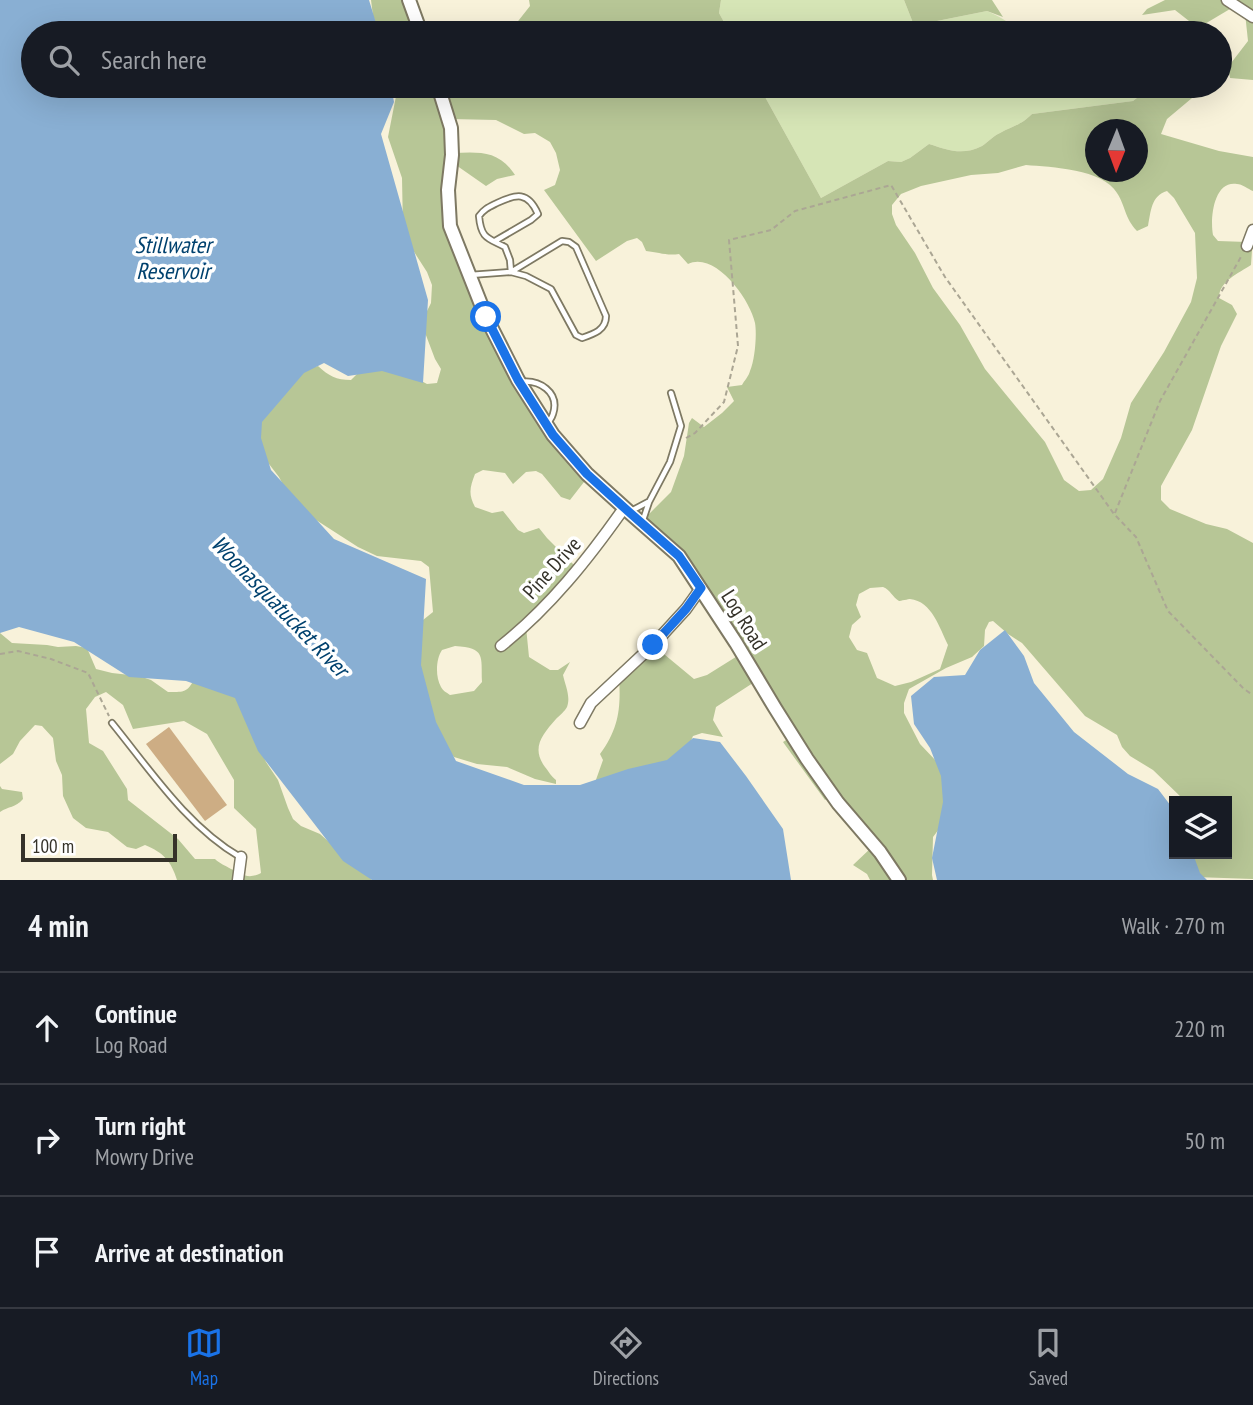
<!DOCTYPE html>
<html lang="en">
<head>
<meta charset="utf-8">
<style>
  body { margin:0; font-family:"PT Sans Narrow",sans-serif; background:#20242c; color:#f1f3f6 }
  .controls { position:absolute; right:21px; bottom:21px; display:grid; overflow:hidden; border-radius:0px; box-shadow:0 7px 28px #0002 }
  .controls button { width:63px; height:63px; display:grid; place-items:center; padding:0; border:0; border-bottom:2px solid #363941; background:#171b24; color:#f1f3f6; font:35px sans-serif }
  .compass { position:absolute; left:1085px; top:119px; width:63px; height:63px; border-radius:50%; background:#171b24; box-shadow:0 7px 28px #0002; rotate:181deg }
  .scale { position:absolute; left:21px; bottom:18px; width:156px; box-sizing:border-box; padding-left:7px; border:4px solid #353229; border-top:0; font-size:19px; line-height:24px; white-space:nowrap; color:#353229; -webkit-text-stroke:5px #fff; paint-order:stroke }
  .stop { position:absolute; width:21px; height:21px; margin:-16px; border:5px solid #1a73e8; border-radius:50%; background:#fff }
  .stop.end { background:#1a73e8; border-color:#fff; box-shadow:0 2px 7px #0008 }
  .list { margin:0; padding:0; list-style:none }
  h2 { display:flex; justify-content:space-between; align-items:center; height:91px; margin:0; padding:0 28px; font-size:30px }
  h2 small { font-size:23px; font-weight:400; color:#9ea1a6 }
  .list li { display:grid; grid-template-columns:46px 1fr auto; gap:21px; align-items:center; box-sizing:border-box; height:112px; padding:0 28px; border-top:2px solid #363941 }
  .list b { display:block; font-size:26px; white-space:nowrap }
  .list p { margin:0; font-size:23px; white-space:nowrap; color:#9ea1a6 }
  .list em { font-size:23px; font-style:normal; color:#9ea1a6 }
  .icon { flex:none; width:38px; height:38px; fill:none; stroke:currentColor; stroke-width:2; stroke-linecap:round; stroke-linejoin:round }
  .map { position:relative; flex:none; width:1253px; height:880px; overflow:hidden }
  .search { position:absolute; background:#171b24; box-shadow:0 7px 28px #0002; left:21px; right:21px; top:21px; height:77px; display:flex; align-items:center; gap:18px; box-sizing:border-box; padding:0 24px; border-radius:38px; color:#9ea1a6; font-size:26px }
  .sheet { height:427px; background:#171b24 }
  nav { display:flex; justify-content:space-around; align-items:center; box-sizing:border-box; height:98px; border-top:2px solid #363941; background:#171b24; font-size:19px; color:#9ea1a6 }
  nav a { display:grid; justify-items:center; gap:4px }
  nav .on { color:#1a73e8 }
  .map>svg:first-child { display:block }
  .green { fill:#d6e5b6 }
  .forest { fill:#b7c696; fill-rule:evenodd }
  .water { fill:#89afd3 }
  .building { fill:#cdad84 }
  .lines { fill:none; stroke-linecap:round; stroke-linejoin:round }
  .service-casing { stroke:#7e7963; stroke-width:8 }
  .minor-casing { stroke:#7e7963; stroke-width:13 }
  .tertiary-casing { stroke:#7e7963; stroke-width:16 }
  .path { stroke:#aba694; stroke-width:2; stroke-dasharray:5 3.5; stroke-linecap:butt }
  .service { stroke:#fff; stroke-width:4.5 }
  .minor { stroke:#fff; stroke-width:10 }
  .tertiary { stroke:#fff; stroke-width:12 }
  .route { stroke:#1a73e8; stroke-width:9 }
  .labels { text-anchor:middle; stroke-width:7; stroke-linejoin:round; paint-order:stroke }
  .street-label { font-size:21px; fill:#353229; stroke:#fff }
  .water-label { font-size:23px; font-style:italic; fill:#00416e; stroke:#fff }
</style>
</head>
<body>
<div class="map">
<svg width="1253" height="880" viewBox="0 0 1253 880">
  <rect width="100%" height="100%" fill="#f8f2da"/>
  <!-- green -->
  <path class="green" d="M721,0H904L917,33H730L719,13Z
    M987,11C1002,17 1012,26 1026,33H930L937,21Z
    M759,86H1139L1145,91L1133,101L1032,114C1021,125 1013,126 1000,133C993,136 988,142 982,146C962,156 948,150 929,144L910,158L901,162L888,161L821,198Z"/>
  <!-- forest -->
  <path class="forest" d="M371,0H412L423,33H380L373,16Z
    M529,0H721L719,13L730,33H458L489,29L493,30L515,25L530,6Z
    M904,0H992L1003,17L987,11L937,21L930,33H917Z
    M1165,0H1253V80L1230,78L1228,67L1248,41L1245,13L1235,6L1198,28L1175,10L1142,15L1147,9Z
    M398,86H759L821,198L888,161L901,162L910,158L929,144C948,150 962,156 982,146C988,142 993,136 1000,133C1013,126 1021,125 1032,114L1133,101L1152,86H1177L1190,88L1198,93L1167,119L1161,134L1219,151L1253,157V191C1248,189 1242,184 1237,184C1213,180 1210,220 1213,235L1218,241L1247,242L1252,250L1251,265C1239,273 1219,281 1219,298L1232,305L1237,314L1221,346L1192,430L1161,486V500L1170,509L1206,524L1227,529L1253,543V879L1195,877L1189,854H1227V801H1192L1182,798L1153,770L1130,756L1122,747L1117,735L1085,716L1022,643L1008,634L993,621L989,622L985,630L984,646L972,657L946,668L909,689L904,703V713L920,744L938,763L946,781L942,825L933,837L932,875L933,880H870L867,874L853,865L872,847L831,796L825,800L783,742L791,737L756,681L716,707L713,720L723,737L702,733L693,736L687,750L674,762L592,791L603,760L600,754C619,728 621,708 619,676L653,645L694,679L707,675L739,655L704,595L643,520L671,492L684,456L689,423L692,418L704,427L722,413L734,401L727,387L742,385C744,381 749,376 750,371C755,360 757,334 755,323C750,299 715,251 688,264L679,254C666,256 658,252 646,251L642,242L637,238L627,241L596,261L544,190L555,185L560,170L556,153L550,142L535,133L524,134L496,120L451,119L453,153C479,152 499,150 515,175L497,179L486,186L453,163L451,219L489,318L558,437L591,473L570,500L561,497L542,474L536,471L526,472L513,484L505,473L483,470L475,474C470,487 468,494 475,507L492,513L503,511L518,530L524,533L539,528L547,538L579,570L526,627L529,657L550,670H558L570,662L563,675C565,685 571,696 567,707C565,711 559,716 556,719C542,735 531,748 545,767C549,772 551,776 556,780V784L535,779L507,767L477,764L454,757L415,708L423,620L433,612L429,567L421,561L377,556L358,547L299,509L290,498L279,477L249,438L301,370L318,366C329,376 336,380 351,380L358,373L395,367L427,384L437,383L441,369L435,359L424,330L425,315L431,303L432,285L427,272L409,244L403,230L402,178L388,137ZM1096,130H1138V172H1096ZM1026,165C1051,167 1103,169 1117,193C1126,207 1124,217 1137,231L1148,226C1151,211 1151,196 1167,191L1174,198L1195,233L1197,278L1191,302L1164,352L1131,403L1121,438L1103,479L1091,490L1079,491L1064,480L1045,442L985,369L960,325L933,288L915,253L896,225L892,214V205L901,194L921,186L971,175L998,173ZM883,587C891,590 892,597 899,601C900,601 909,599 910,599C932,601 940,629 948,645L940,669L911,682L895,686L877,678L867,653L857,650L849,637L852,625L861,617L856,605L859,594L870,588ZM455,646C486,648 481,656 482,682L474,691L450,695C446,692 443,691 441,687C435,676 436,659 442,650Z
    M0,633L12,643L47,645L58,647L76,646L87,648L96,669L112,673L139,676L151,680L168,692C184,692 188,693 195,677L251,702L259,746L266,762L278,780L288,808L293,819L301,826L320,834L372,880H177C171,861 164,853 145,845L136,849L127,847L108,832L86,828L73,818L63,796L62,775L56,761L53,738L42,726L35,725L20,741L13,754L0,764ZM106,692L123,705L133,729L184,721L207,734L234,780V808L256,829L261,873C247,880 243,874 231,869C225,865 220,864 215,859H195L178,839L128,800L127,789L103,751L89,743L86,709L95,697Z
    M0,786L2,789L22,792L23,799C15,808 9,806 0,812Z"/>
  <!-- water -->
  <path class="water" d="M0,0H369L379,33H33V86H391L394,102L381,134L428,300L423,383L382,371L348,376L324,363L304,373L262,422L261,438L271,470L334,539L426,579L421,665L436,722L456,761L524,785H580L628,769L667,760L693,738L720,742L746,776L783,829L791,880H372L343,861L258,751L235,698L186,681L129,677L74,642L19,627L0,633Z
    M1005,630L1024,656L1034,683L1074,732L1128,774L1158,789L1174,810V854H1193L1200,873L1207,880H937L932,858L943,802L941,776L930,748L914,724L911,696L934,677L965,675L980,650Z"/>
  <!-- building -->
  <path class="building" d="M169,727L227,805L205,821L146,744Z"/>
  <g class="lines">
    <!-- service casing -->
    <g class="service-casing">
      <path id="service" d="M470,275L511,272L526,276L551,289L576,335L582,338C594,334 606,330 606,316L576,247L569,242L562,241L511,272L510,260L505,247C488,238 481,239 479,216C484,209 489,207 497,203C516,194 528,191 538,214L531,220L495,241
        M520,382C539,379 560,392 553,414C552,418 549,421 547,425
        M631,511L648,502
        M642,523L649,502L670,462L681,426L671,393
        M112,723C151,771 187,826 240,857"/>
    </g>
    <!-- minor casing -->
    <g class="minor-casing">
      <path id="minor" d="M1227,0L1253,17
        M1247,246L1253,230
        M501,646C550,607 588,559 624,508
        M580,723L591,703L653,645L686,609L701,588
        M238,880L241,857"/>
    </g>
    <!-- tertiary casing -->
    <g class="tertiary-casing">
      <path id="tertiary" d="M409,0L421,33
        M438,86L451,128L452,155L448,190L450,226L486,317L518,380L553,435L587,474L629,512L679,556L736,643L775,708L807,759L838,803L880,852L899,880"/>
    </g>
    <!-- path -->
    <path class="path" d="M686,438L695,433L724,402L738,346L729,240L771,230L795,211L891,185L945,277L1114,514L1136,537L1168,611L1244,689L1253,695
      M1115,513L1160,401L1242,255
      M0,654L18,651L51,659L88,673L109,716"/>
    <!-- service -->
    <use href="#service" class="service"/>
    <!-- minor -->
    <use href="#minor" class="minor"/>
    <!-- tertiary -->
    <use href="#tertiary" class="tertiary"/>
  </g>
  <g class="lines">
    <!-- route -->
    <path class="route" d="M486,317L518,380L553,435L587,474L629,512L679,556L701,588L686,609L653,645"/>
  </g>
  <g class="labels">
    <!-- street labels -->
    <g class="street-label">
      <text transform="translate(552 568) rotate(-48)" y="7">Pine Drive</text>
      <text transform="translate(744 620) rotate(58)" y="7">Log Road</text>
    </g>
    <!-- water labels -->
    <g class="water-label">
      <text x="173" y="253">Stillwater<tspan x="173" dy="26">Reservoir</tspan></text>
      <text transform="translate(280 606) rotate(46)" y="8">Woonasquatucket River</text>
    </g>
  </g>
</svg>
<div class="controls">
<button><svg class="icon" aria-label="layers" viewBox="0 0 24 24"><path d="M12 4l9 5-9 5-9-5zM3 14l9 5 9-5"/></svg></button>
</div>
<svg class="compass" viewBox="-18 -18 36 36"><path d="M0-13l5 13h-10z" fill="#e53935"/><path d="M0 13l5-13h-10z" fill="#9ea1a6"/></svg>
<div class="scale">100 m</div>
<div class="stop" style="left:486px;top:317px"></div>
<div class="stop end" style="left:653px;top:645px"></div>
<div class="search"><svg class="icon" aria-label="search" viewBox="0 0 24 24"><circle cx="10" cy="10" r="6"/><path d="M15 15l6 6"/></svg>Search here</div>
</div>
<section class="sheet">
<h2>4 min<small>Walk · 270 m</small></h2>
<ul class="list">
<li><svg class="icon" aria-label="ahead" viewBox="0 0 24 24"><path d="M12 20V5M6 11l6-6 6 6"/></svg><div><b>Continue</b><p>Log Road</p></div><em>220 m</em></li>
<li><svg class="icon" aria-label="right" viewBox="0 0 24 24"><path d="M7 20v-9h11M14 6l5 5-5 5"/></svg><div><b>Turn right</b><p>Mowry Drive</p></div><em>50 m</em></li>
<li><svg class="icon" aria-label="arrive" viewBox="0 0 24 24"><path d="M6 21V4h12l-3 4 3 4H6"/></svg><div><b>Arrive at destination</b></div></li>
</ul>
</section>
<nav>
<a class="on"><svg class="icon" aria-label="map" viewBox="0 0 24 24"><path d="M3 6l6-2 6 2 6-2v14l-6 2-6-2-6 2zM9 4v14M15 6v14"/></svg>Map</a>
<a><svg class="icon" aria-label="directions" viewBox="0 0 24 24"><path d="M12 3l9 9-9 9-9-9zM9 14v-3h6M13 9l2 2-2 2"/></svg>Directions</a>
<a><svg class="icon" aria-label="saved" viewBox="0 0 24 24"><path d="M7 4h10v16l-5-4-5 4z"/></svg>Saved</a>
</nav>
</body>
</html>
